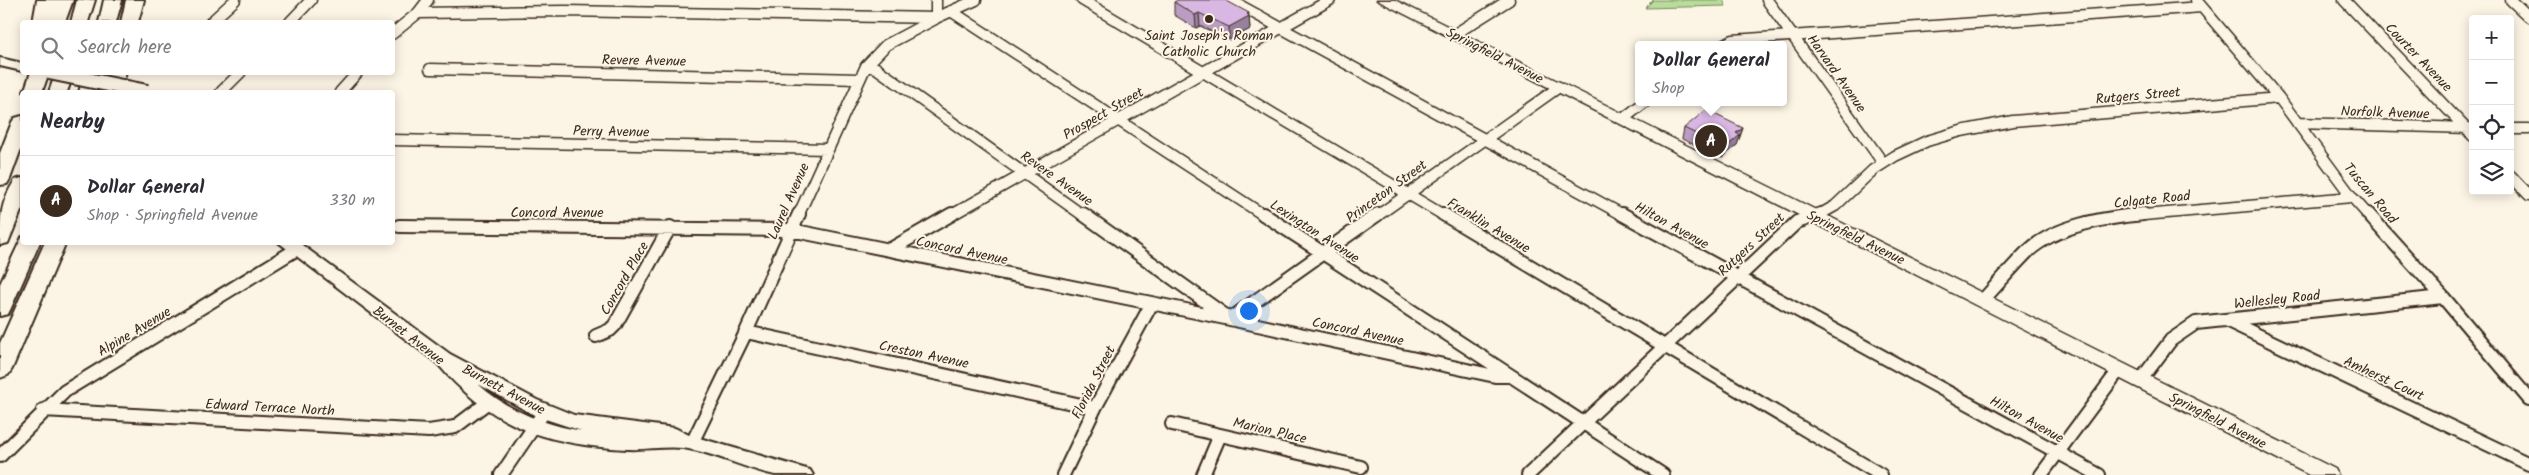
<!DOCTYPE html>
<html lang="en">
<head>
<meta charset="utf-8">
<style>
  body { margin:0; font-family:Kalam,sans-serif; background:#f2f2f3; color:#2b2b33 }
  .controls { position:absolute; right:15px; top:15px; display:grid; overflow:hidden; border-radius:5px; box-shadow:0 2px 12px #0003 }
  .controls button { width:45px; height:45px; display:grid; place-items:center; padding:0; border:0; border-bottom:1px solid #e1e1e2; background:#fff; color:#2b2b33; font:25px sans-serif }
  .you { position:absolute; left:1248px; top:310px; width:18px; height:18px; margin:-12px; border:4px solid #fff; border-radius:50%; background:#1a73e8; box-shadow:0 0 0 8px #1a73e833 }
  .badge { display:grid; place-items:center; width:32px; height:32px; border-radius:50%; background:#3b2a1e; color:#fff; font-size:16px; font-weight:700 }
  .pin { position:absolute; translate:-50% -50%; border:2px solid #fff; box-shadow:0 1px 5px #0006 }
  .popup { position:absolute; left:1635px; top:41px; width:152px; height:65px; box-sizing:border-box; display:grid; place-content:center; border-radius:5px; background:#fff; filter:drop-shadow(0 1px 4px #0005); font-size:16px; white-space:nowrap; color:#7c7c81 }
  .popup b { font-size:19px; color:#2b2b33 }
  .popup::after { content:''; position:absolute; left:50%; top:100%; margin-left:-10px; border:10px solid transparent; border-top-color:#fff }
  .list { margin:0; padding:0; list-style:none }
  h2 { display:flex; justify-content:space-between; align-items:center; height:65px; margin:0; padding:0 20px; font-size:21px }
  h2 small { font-size:16px; font-weight:400; color:#7c7c81 }
  .list li { display:grid; grid-template-columns:32px 1fr auto; gap:15px; align-items:center; box-sizing:border-box; height:90px; padding:0 20px; border-top:1px solid #e1e1e2 }
  .list b { display:block; font-size:19px; white-space:nowrap }
  .list p { margin:0; font-size:16px; white-space:nowrap; color:#7c7c81 }
  .list em { font-size:16px; font-style:normal; color:#7c7c81 }
  .icon { flex:none; width:28px; height:28px; fill:none; stroke:currentColor; stroke-width:2; stroke-linecap:round; stroke-linejoin:round }
  .map { position:relative; flex:none; width:2529px; height:475px; overflow:hidden }
  .search { position:absolute; background:#fff; box-shadow:0 2px 12px #0003; left:20px; top:20px; width:375px; height:55px; display:flex; align-items:center; gap:12px; box-sizing:border-box; padding:0 18px; border-radius:5px; color:#7c7c81; font-size:19px }
  .panel { position:absolute; background:#fff; box-shadow:0 2px 12px #0003; left:20px; top:90px; width:375px; height:155px; border-radius:5px }
  .map>svg:first-child { display:block }
  .green { fill:#b6dd99; stroke:#78845c }
  .lines { fill:none; stroke-linecap:round; stroke-linejoin:round }
  .street-far1-casing { stroke:#3b2a1e; stroke-width:13 }
  .street-casing { stroke:#3b2a1e; stroke-width:16 }
  .secondary-casing { stroke:#3b2a1e; stroke-width:4 }
  .primary-casing { stroke:#3b2a1e; stroke-width:3 }
  .highway-casing { stroke:#3b2a1e; stroke-width:4 }
  .street-far1 { stroke:#fcf5e5; stroke-width:10 }
  .street { stroke:#fcf5e5; stroke-width:12 }
  .secondary { fill:#fcf5e5; fill-rule:evenodd }
  .primary { fill:#fcf5e5; fill-rule:evenodd }
  .highway { fill:#fcf5e5; fill-rule:evenodd }
  .secondary-bridge-casing { stroke:#3b2a1e; stroke-width:18; stroke-linecap:butt }
  .secondary-bridge { stroke:#fcf5e5; stroke-width:14 }
  .wall { fill:#bb9dc3; stroke:#3b2a1e }
  .shaded-wall { fill:#98809f; stroke:#3b2a1e }
  .building { fill:#d9b7e3; stroke:#3b2a1e }
  .poi-dot { fill:#3b2a1e; stroke:#fcf5e5; stroke-width:2 }
  .labels { text-anchor:middle; stroke-width:4; stroke-linejoin:round; paint-order:stroke }
  .poi-label { font-size:14px; fill:#3b2a1e; stroke:#fcf5e5 }
  .street-label { font-size:14px; fill:#3b2a1e; stroke:#fcf5e5 }
</style>
</head>
<body>
<div class="map">
<svg width="2529" height="475" viewBox="0 0 2529 475">
  <rect width="100%" height="100%" fill="#fcf5e5"/>
  <filter id="ink" filterUnits="userSpaceOnUse"><feTurbulence type="fractalNoise" baseFrequency=".02" numOctaves="2"/><feDisplacementMap in="SourceGraphic" scale="10" xChannelSelector="R" yChannelSelector="G"/><feConvolveMatrix kernelMatrix="1 2 1 2 8 2 1 2 1" color-interpolation-filters="sRGB"/></filter>
  <g filter="url(#ink)">
    <!-- green -->
    <path class="green" d="M1653,0H1723L1726,6L1645,8Z"/>
    <g class="lines">
      <!-- street-far1 casing -->
      <g class="street-far1-casing">
        <path id="street-far1" d="M936,0V18
          M1082,0L1445,216
          M1230,0L1625,216
          M1767,0L1883,163
          M2196,0L2279,98L2352,197L2369,216
          M2344,0L2473,136
          M2511,0L2529,17
          M951,11L1265,216
          M418,13L565,11L936,18L976,0
          M211,22L235,0
          M290,22L311,0
          M392,34L418,13L428,0
          M1455,34L1509,0
          M1722,45L1733,40L2202,7
          M866,66L876,68L1084,216
          M430,69L859,79
          M221,92L241,72
          M340,92L358,72
          M1623,119L1645,102
          M2297,123L2469,128
          M2510,129H2529
          M392,140L828,149
          M2510,175L2529,195
          M798,216L866,66L886,45L935,19
          M950,216L1330,0
          M1377,216L1559,87
          M1817,216L1835,206L1873,170L1895,156L1927,141L1961,131L2013,121L2279,98
          M2132,216L2352,197"/>
      </g>
      <!-- street casing -->
      <g class="street-casing">
        <path id="street" d="M1083,214L1230,319L1378,214
          M1263,214L1663,475
          M1443,214L1881,475
          M1622,214L2099,475
          M2368,214L2443,297L2529,399
          M399,226L791,230L1230,319L1495,376H1509
          M891,249L952,214
          M1983,300C1998,284 2012,267 2027,252C2056,225 2105,218 2143,214
          M2226,320L2529,464
          M746,332L1095,408
          M596,336L610,330L615,325L670,227
          M2140,381L2171,340L2196,323L2443,297
          M43,410L429,431L455,427L487,403
          M1172,424L1361,467
          M692,443L746,332L799,214
          M0,456L65,391L297,249
          M501,475L544,412
          M1063,475L1095,408L1151,305
          M1203,475L1220,435
          M1528,475L1797,222L1821,214
          M2041,475L2119,370"/>
      </g>
      <!-- secondary casing -->
      <g class="secondary-casing">
        <path id="secondary" d="M0,58L22,63V71L0,66Z
          M278,242H298L450,354L537,400L574,415L675,428L689,435L810,470L813,475C801,475 787,475 775,475C745,469 713,452 683,448C665,446 645,450 627,449C546,445 490,426 437,363ZM478,384L536,416L582,431C544,425 507,410 478,384Z"/>
      </g>
      <!-- primary casing -->
      <g class="primary-casing">
        <path id="primary" d="M1377,0H1395L2335,469L2338,475H2309Z"/>
      </g>
      <!-- highway casing -->
      <g class="highway-casing">
        <path id="highway" d="M37,0H55L53,7L55,0H73L65,22H33Z
          M77,0H95L88,22H71Z
          M104,0H122L116,22H99Z
          M126,0H144L138,22H121Z
          M31,72H49L42,92H24Z
          M56,72H74L67,92H49Z
          M85,72H103L97,92H79Z
          M108,72H126L121,92H103Z
          M22,116V146L10,179L7,184L0,185V153L12,122L15,118Z
          M22,178V209L8,243L0,245C0,219 0,203 15,180Z
          M22,237V242H40L11,308L8,314L0,316V284Z
          M45,242H66L12,369L8,375L0,378V343Z"/>
      </g>
      <!-- street-far1 -->
      <use href="#street-far1" class="street-far1"/>
      <!-- street -->
      <use href="#street" class="street"/>
      <!-- secondary -->
      <use href="#secondary" class="secondary"/>
      <!-- primary -->
      <use href="#primary" class="primary"/>
      <!-- highway -->
      <use href="#highway" class="highway"/>
      <!-- secondary-bridge casing -->
      <g class="secondary-bridge-casing">
        <path id="secondary-bridge" d="M49,72L147,92"/>
      </g>
      <!-- secondary-bridge -->
      <use href="#secondary-bridge" class="secondary-bridge"/>
    </g>
    <!-- wall -->
    <path class="wall" d="M1226,1L1249,16L1250,29L1229,40L1200,26L1196,28L1174,15V2Z
      M1684,128H1743L1737,145L1722,158L1682,139Z"/>
    <!-- shaded-wall -->
    <path class="shaded-wall" d="M1199,13L1200,26L1196,28L1195,15Z
      M1249,13V16L1250,29L1229,40V27Z
      M1743,128L1737,145L1722,158L1725,148L1736,133Z"/>
    <!-- building -->
    <path class="building" d="M1178,0H1225L1249,13L1247,14L1249,16L1229,27L1199,13L1195,15L1174,2Z
      M1706,110L1743,128L1736,133L1740,135L1725,148L1684,128Z"/>
  </g>
  <!-- markers -->
  <circle class="poi-dot" cx="1209" cy="19" r="5"/>
  <g class="labels">
    <!-- poi labels -->
    <g class="poi-label">
      <text x="1209" y="40">Saint Joseph's Roman<tspan x="1209" dy="16">Catholic Church</tspan></text>
    </g>
    <!-- street labels -->
    <g class="street-label">
      <text transform="translate(1495 55) rotate(27)" y="5">Springfield Avenue</text>
      <text transform="translate(2419 57) rotate(46)" y="5">Courter Avenue</text>
      <text transform="translate(644 60) rotate(1)" y="5">Revere Avenue</text>
      <text transform="translate(1837 73) rotate(55)" y="5">Harvard Avenue</text>
      <text transform="translate(2138 95) rotate(-5)" y="5">Rutgers Street</text>
      <text transform="translate(2385 112) rotate(2)" y="5">Norfolk Avenue</text>
      <text transform="translate(1103 113) rotate(-30)" y="5">Prospect Street</text>
      <text transform="translate(611 131) rotate(1)" y="5">Perry Avenue</text>
      <text transform="translate(1057 178) rotate(35)" y="5">Revere Avenue</text>
      <text transform="translate(1386 191) rotate(-36)" y="5">Princeton Street</text>
      <text transform="translate(2371 193) rotate(50)" y="5">Tuscan Road</text>
      <text transform="translate(2152 199) rotate(-6)" y="5">Colgate Road</text>
      <text transform="translate(788 201) rotate(-66)" y="5">Laurel Avenue</text>
      <text x="557" y="217">Concord Avenue</text>
      <text transform="translate(1489 225) rotate(31)" y="5">Franklin Avenue</text>
      <text transform="translate(1672 225) rotate(29)" y="5">Hilton Avenue</text>
      <text transform="translate(1315 231) rotate(33)" y="5">Lexington Avenue</text>
      <text transform="translate(1856 237) rotate(26)" y="5">Springfield Avenue</text>
      <text transform="translate(1751 244) rotate(-43)" y="5">Rutgers Street</text>
      <text transform="translate(962 250) rotate(12)" y="5">Concord Avenue</text>
      <text transform="translate(624 278) rotate(-60)" y="5">Concord Place</text>
      <text transform="translate(2277 299) rotate(-6)" y="5">Wellesley Road</text>
      <text transform="translate(134 331) rotate(-31)" y="5">Alpine Avenue</text>
      <text transform="translate(1358 331) rotate(12)" y="5">Concord Avenue</text>
      <text transform="translate(409 335) rotate(38)" y="5">Burnet Avenue</text>
      <text transform="translate(924 354) rotate(12)" y="5">Creston Avenue</text>
      <text transform="translate(2384 378) rotate(25)" y="5">Amherst Court</text>
      <text transform="translate(1093 382) rotate(-63)" y="5">Florida Street</text>
      <text transform="translate(504 389) rotate(28)" y="5">Burnett Avenue</text>
      <text transform="translate(270 407) rotate(3)" y="5">Edward Terrace North</text>
      <text transform="translate(2027 419) rotate(29)" y="5">Hilton Avenue</text>
      <text transform="translate(2218 420) rotate(27)" y="5">Springfield Avenue</text>
      <text transform="translate(1270 430) rotate(13)" y="5">Marion Place</text>
    </g>
  </g>
</svg>
<div class="controls">
<button>+</button>
<button>−</button>
<button><svg class="icon" aria-label="locate" viewBox="0 0 24 24"><circle cx="12" cy="12" r="6"/><path d="M12 2v4M12 18v4M2 12h4M18 12h4"/></svg></button>
<button><svg class="icon" aria-label="layers" viewBox="0 0 24 24"><path d="M12 4l9 5-9 5-9-5zM3 14l9 5 9-5"/></svg></button>
</div>
<div class="you"></div>
<div class="pin badge" style="left:1711px;top:141px">A</div>
<div class="popup"><b>Dollar General</b>Shop</div>
<div class="search"><svg class="icon" aria-label="search" viewBox="0 0 24 24"><circle cx="10" cy="10" r="6"/><path d="M15 15l6 6"/></svg>Search here</div>
<section class="panel">
<h2>Nearby<small></small></h2>
<ul class="list">
<li><span class="badge">A</span><div><b>Dollar General</b><p>Shop · Springfield Avenue</p></div><em>330 m</em></li>
</ul>
</section>
</div>
</body>
</html>
